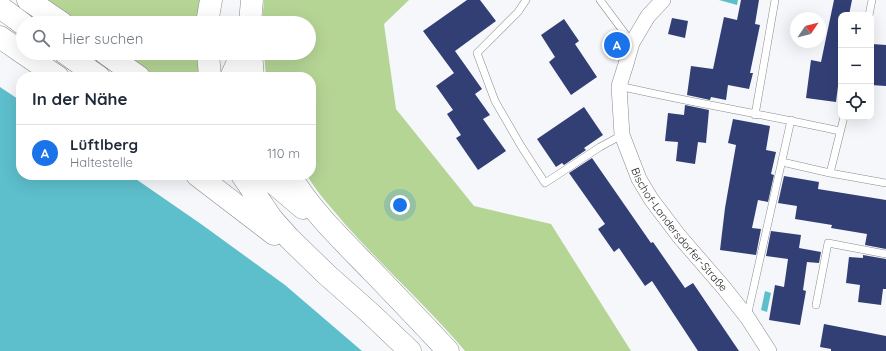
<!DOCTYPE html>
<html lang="de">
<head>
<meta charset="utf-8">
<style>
  body { margin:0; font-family:Quicksand,sans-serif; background:#f6f6f7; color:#1f2937 }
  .controls { position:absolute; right:12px; top:12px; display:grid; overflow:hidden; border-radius:8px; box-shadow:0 4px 16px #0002 }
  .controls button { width:36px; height:36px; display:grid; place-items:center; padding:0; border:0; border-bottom:1px solid #e0e1e3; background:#fff; color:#1f2937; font:20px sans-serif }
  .compass { position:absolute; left:790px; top:12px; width:36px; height:36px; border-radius:50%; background:#fff; box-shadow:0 4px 16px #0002; rotate:55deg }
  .you { position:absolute; left:400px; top:205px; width:14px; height:14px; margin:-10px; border:3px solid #fff; border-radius:50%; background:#1a73e8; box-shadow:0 0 0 6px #1a73e833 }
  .badge { display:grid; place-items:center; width:26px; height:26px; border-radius:50%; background:#1a73e8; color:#fff; font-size:13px; font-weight:700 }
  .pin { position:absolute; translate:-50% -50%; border:2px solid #fff; box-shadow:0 1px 4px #0006 }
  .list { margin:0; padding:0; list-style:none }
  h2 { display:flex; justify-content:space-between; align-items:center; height:52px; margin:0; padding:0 16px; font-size:17px }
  h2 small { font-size:13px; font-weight:400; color:#747a83 }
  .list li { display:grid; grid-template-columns:26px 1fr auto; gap:12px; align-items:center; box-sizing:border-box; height:56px; padding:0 16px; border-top:1px solid #e0e1e3 }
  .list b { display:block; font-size:15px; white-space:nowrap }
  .list p { margin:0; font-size:13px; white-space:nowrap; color:#747a83 }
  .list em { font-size:13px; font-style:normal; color:#747a83 }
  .icon { flex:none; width:22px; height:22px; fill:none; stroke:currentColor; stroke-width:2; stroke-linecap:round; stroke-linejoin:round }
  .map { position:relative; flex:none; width:886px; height:351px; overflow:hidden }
  .search { position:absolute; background:#fff; box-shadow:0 4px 16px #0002; left:16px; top:16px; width:300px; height:44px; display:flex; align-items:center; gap:10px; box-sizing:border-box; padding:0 14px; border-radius:22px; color:#747a83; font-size:15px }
  .panel { position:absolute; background:#fff; box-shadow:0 4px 16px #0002; left:16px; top:72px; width:300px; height:108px; border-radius:16px }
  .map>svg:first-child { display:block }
  .green { fill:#b5d595 }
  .water { fill:#5dbfcc }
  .building { fill:#323f75 }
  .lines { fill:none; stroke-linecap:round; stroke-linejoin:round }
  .service-casing { stroke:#898a8d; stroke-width:8 }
  .minor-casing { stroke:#898a8d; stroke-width:16 }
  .primary-casing { stroke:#898a8d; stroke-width:23 }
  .service { stroke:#fff; stroke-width:7 }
  .minor { stroke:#fff; stroke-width:15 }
  .primary { stroke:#fff; stroke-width:22 }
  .labels { text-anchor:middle; stroke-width:4; stroke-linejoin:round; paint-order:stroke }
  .street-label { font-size:11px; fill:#2b2b2c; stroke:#fff }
</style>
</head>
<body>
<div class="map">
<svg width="886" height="351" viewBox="0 0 886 351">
  <rect width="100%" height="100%" fill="#f6f7fa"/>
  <!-- green -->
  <path class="green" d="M46,0H203L200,23H80Z
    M264,0H409L384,24L396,109L474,206L551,224L631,351H465C427,306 383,267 344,223C331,207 317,193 307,175H311V77H266L264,53H309V23H262Z
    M121,53H199L201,77H154Z"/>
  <!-- water -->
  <path class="water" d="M719,0H738L737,5Z
    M0,87L21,101V175H130L201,224L285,285L362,351H0Z
    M765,291L771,293L767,312L761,310Z"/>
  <!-- building -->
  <path class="building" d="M467,0H480L496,21L455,51L482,89L475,94L490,115L483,119L506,151L478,170L456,138L461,135L447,114L453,110L436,86L454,73L423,31Z
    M741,0H759L755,24L760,25L750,73H753L749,89L728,85L726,100L711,97L710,100L687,95L691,66L713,69L724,17L737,20Z
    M834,0H852L849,15H841V63L836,102L806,98L811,60L821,62Z
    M672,18L688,21L685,38L668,34Z
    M564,19L579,41L575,44L597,77L571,95L549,62L555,57L541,35Z
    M872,44L886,45V86L871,85Z
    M685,105L709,110L706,143L698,142L695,164L676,161L678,142L665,141L668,113L684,115Z
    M584,107L603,135L584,148L586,150L564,165L562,163L556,167L537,139Z
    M733,119L770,126L766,150L776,152L771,174L774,175L768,202L758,200L752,228L761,229L756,255L720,250L725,208L736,145L728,143Z
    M592,158L651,243L653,242L685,288L693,283L739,351H698L652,281L645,286L619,248L614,252L598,229L605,224L569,173Z
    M784,176L819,182L818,189L886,200V249L865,245L867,234L831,228L832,225L795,219L797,206L778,203Z
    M771,231L801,235L799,248L821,252L819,263L807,262L803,290L806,291L800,325L769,320L775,285L784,287L788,259L766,256Z
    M863,255L886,259V289H883L881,305L858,302L860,285L846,283L849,257L863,258Z
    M824,324L886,336V351H831V349L820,347Z"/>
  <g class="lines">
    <!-- service casing -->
    <g class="service-casing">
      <path id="service" d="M526,0L518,12L477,53L495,101L521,146L545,183L600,147L622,135
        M600,0L632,43
        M869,15L872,0
        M619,86C693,103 767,115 840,131
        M755,115L775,0
        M782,162L830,173L886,183
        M830,173L844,117
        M816,305L828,243L886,254
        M747,317L791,120"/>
    </g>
    <!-- minor casing -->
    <g class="minor-casing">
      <g id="minor">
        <path id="s1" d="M663,0L648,16L632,43L626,64L619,86L622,135L639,179L651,199L679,236L724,288L747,317L769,351"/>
      </g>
    </g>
    <!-- primary casing -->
    <g class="primary-casing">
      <path id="primary" d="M28,0L62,23
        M0,7L23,24
        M207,23L211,0
        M250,23L252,0
        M0,37L23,53
        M23,53L58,77
        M65,53L99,77
        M105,53L139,77
        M208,53L210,77
        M251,53L253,77
        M231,77L242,53
        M197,175L274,234
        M242,175L272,219L289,238L326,274L370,313L410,351
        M264,175L303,208
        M290,175C311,211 343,241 372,271C397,297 423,324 448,351"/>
    </g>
    <!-- service -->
    <use href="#service" class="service"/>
    <!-- minor -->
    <use href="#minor" class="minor"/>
    <!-- primary -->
    <use href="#primary" class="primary"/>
  </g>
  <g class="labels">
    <!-- street labels -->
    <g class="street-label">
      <text dy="4" stroke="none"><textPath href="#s1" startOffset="259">Bischof-Landersdorfer-Straße</textPath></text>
    </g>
  </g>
</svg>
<div class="controls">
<button>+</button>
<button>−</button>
<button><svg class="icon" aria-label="locate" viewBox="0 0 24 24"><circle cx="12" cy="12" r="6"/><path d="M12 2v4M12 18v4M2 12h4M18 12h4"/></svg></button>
</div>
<svg class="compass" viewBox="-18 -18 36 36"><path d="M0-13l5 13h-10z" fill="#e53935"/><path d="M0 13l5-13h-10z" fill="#747a83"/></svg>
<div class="you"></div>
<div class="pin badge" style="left:617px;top:45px">A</div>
<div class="search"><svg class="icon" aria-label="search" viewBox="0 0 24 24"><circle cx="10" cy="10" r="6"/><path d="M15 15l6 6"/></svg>Hier suchen</div>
<section class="panel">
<h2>In der Nähe<small></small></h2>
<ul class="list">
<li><span class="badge">A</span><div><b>Lüftlberg</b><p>Haltestelle</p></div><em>110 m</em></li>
</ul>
</section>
</div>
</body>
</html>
